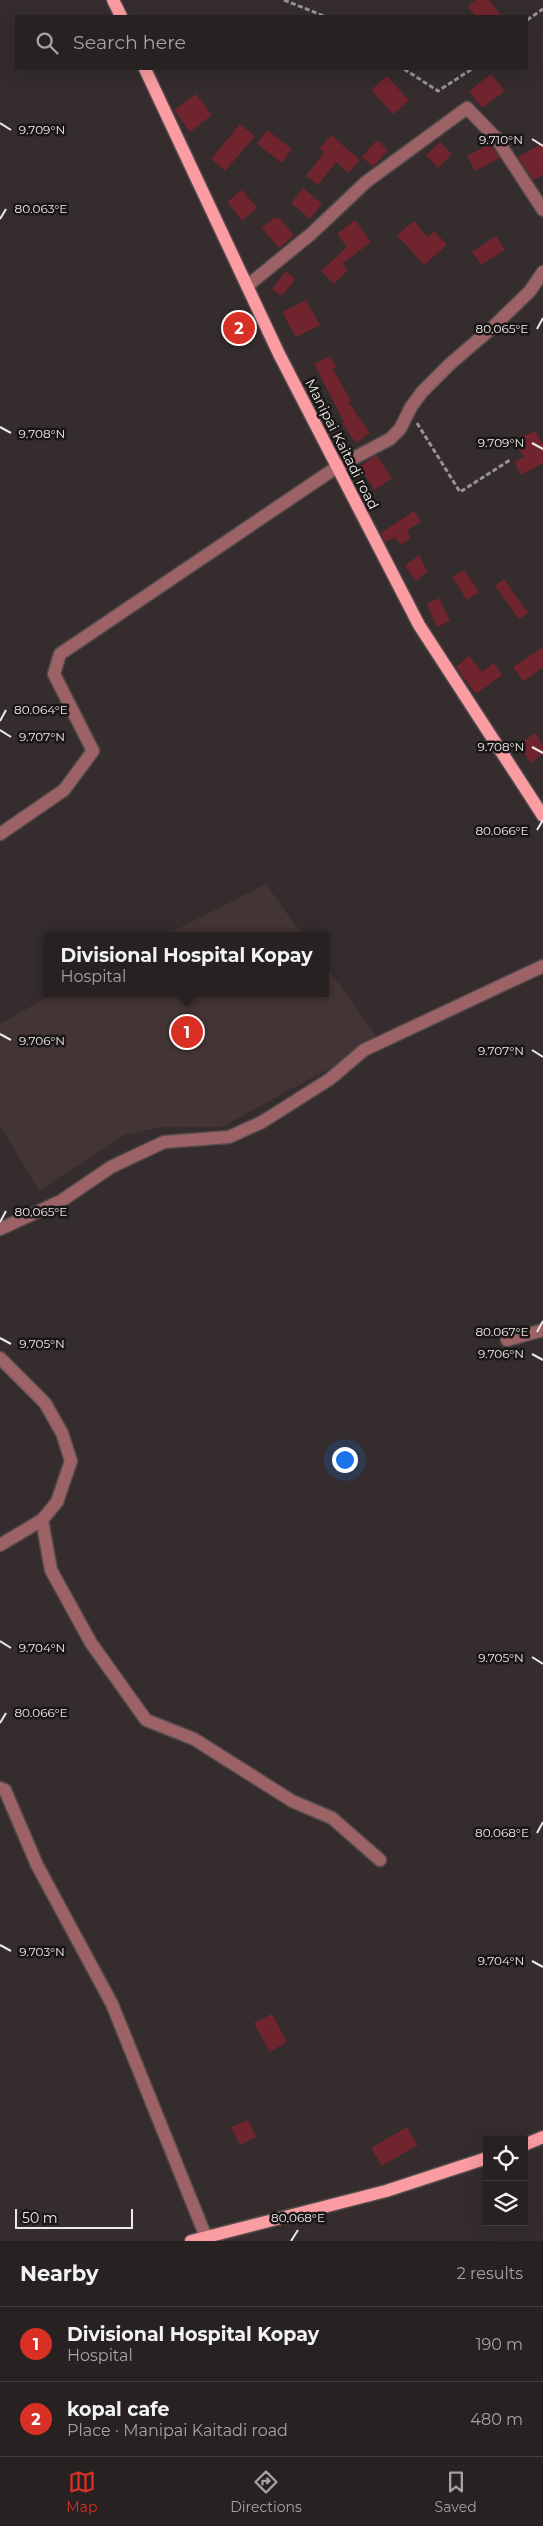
<!DOCTYPE html>
<html lang="en">
<head>
<meta charset="utf-8">
<style>
  body { margin:0; font-family:Montserrat,sans-serif; background:#2f292a; color:#f1f3f6 }
  .controls { position:absolute; right:15px; bottom:15px; display:grid; overflow:hidden; border-radius:0px; box-shadow:0 5px 20px #0002 }
  .controls button { width:45px; height:45px; display:grid; place-items:center; padding:0; border:0; border-bottom:1px solid #433e40; background:#272122; color:#f1f3f6; font:25px sans-serif }
  .scale { position:absolute; left:15px; bottom:12px; width:118px; box-sizing:border-box; padding-left:5px; border:2px solid #eee9e9; border-top:0; font-size:14px; line-height:18px; white-space:nowrap; color:#eee9e9; -webkit-text-stroke:4px #191616; paint-order:stroke }
  .you { position:absolute; left:344px; top:1459px; width:18px; height:18px; margin:-12px; border:4px solid #fff; border-radius:50%; background:#1a73e8; box-shadow:0 0 0 8px #1a73e833 }
  .badge { display:grid; place-items:center; width:32px; height:32px; border-radius:50%; background:#d93025; color:#fff; font-size:16px; font-weight:700 }
  .pin { position:absolute; translate:-50% -50%; border:2px solid #fff; box-shadow:0 1px 5px #0006 }
  .popup { position:absolute; left:44px; top:932px; width:285px; height:65px; box-sizing:border-box; display:grid; place-content:center; border-radius:0px; background:#272122; filter:drop-shadow(0 1px 4px #0005); font-size:16px; white-space:nowrap; color:#a4a3a5 }
  .popup b { font-size:19px; color:#f1f3f6 }
  .popup::after { content:''; position:absolute; left:50%; top:100%; margin-left:-10px; border:10px solid transparent; border-top-color:#272122 }
  .list { margin:0; padding:0; list-style:none }
  h2 { display:flex; justify-content:space-between; align-items:center; height:65px; margin:0; padding:0 20px; font-size:21px }
  h2 small { font-size:16px; font-weight:400; color:#a4a3a5 }
  .list li { display:grid; grid-template-columns:32px 1fr auto; gap:15px; align-items:center; box-sizing:border-box; height:75px; padding:0 20px; border-top:1px solid #433e40 }
  .list b { display:block; font-size:19px; white-space:nowrap }
  .list p { margin:0; font-size:16px; white-space:nowrap; color:#a4a3a5 }
  .list em { font-size:16px; font-style:normal; color:#a4a3a5 }
  .icon { flex:none; width:28px; height:28px; fill:none; stroke:currentColor; stroke-width:2; stroke-linecap:round; stroke-linejoin:round }
  .map { position:relative; flex:none; width:543px; height:2241px; overflow:hidden }
  .search { position:absolute; background:#272122; box-shadow:0 5px 20px #0002; left:15px; right:15px; top:15px; height:55px; display:flex; align-items:center; gap:12px; box-sizing:border-box; padding:0 18px; border-radius:0px; color:#a4a3a5; font-size:19px }
  .sheet { height:215px; background:#272122 }
  nav { display:flex; justify-content:space-around; align-items:center; box-sizing:border-box; height:70px; border-top:1px solid #433e40; background:#272122; font-size:14px; color:#a4a3a5 }
  nav a { display:grid; justify-items:center; gap:2px }
  nav .on { color:#d93025 }
  .map>svg:first-child { display:block }
  .built { fill:#433435 }
  .building { fill:#70242e }
  .lines { fill:none; stroke-linecap:round; stroke-linejoin:round }
  .minor-casing { stroke:#524a4b; stroke-width:15 }
  .major-casing { stroke:#524a4b; stroke-width:15 }
  .path { stroke:#999293; stroke-width:3; stroke-dasharray:5 2.5; stroke-linecap:butt }
  .minor { stroke:#9c6265; stroke-width:12 }
  .major { stroke:#fa9ca1; stroke-width:12 }
  .ticks { fill:none; stroke:#eee9e9; stroke-width:2 }
  .labels { text-anchor:middle; stroke-width:5; stroke-linejoin:round; paint-order:stroke }
  .street-label { font-size:14px; fill:#eee9e9; stroke:#191616 }
  .ticks-label { font-size:12px; text-anchor:middle; fill:#eee9e9; stroke:#191616; stroke-width:5; stroke-linejoin:round; paint-order:stroke }
</style>
</head>
<body>
<div class="map">
<svg width="543" height="2241" viewBox="0 0 543 2241">
  <rect width="100%" height="100%" fill="#342c2d"/>
  <!-- built -->
  <path class="built" d="M266,884L303,936H164Z
    M326,966L380,1041L222,1127H161L124,1135L39,1191L0,1126V1024L54,993H326Z"/>
  <!-- building -->
  <path class="building" d="M476,0H489L502,16H475L468,6Z
    M491,74L505,91L482,108L469,91Z
    M387,76L409,101L393,114L371,90Z
    M196,94L212,115L190,132L174,110Z
    M240,124L255,136L225,171L211,159Z
    M267,130L292,149L282,163L257,144Z
    M331,135L360,160L348,173L336,162L318,185L306,176L324,152L320,148Z
    M377,140L388,150L373,167L362,157Z
    M440,142L452,154L438,168L426,155Z
    M543,143V175L533,180L518,157Z
    M490,144L500,158L475,171L467,156Z
    M303,188L322,204L310,219L291,203Z
    M242,190L257,208L242,221L227,202Z
    M274,218H279L294,235L279,248L262,228Z
    M355,220L371,242L342,264L348,270L334,284L321,271L347,247L337,234Z
    M414,221L427,237L434,231L447,245L424,265L397,235Z
    M496,236L505,250L481,265L472,252Z
    M286,271L295,279L282,296L272,289Z
    M306,300L320,325L296,337L284,316V311Z
    M245,311L255,330L251,335L234,346L221,325Z
    M330,356L336,367L333,369L351,401L348,402L370,433L356,443L342,423L344,422L314,364Z
    M535,431L543,444V463L521,475L514,462L524,457L513,441Z
    M376,455L392,478L375,490L359,467Z
    M414,511L421,522L407,530L411,538L401,545L395,537L385,542L381,533Z
    M419,555L427,572L416,581L405,566Z
    M464,570L479,592L467,600L452,577Z
    M504,579L528,613L519,619L495,586Z
    M439,598L450,621L437,627L427,604Z
    M543,647V668L523,681L513,667Z
    M469,656L482,672L494,663L502,675L476,694L456,667Z
    M535,733L543,745V754L531,763L518,745Z
    M272,2014L287,2042L270,2052L254,2023Z
    M248,2120L256,2137L240,2145L231,2127Z
    M407,2127L418,2145L382,2166L371,2148Z"/>
  <g class="lines">
    <!-- minor casing -->
    <g class="minor-casing">
      <path id="minor" d="M247,286L311,234L366,182L467,108L496,138L543,210
        M0,834L64,790L93,751L54,674L60,654L337,467L390,439L400,429L411,407L422,392L450,364L493,327L530,291L543,272
        M0,1229L61,1201L111,1167L164,1142L229,1137L262,1122L330,1079L364,1050L543,966
        M507,1340L543,1330
        M0,1358L45,1403L62,1433L71,1461L57,1502L42,1520L51,1570L91,1643L146,1720L194,1739L292,1801L332,1818L380,1860
        M0,1545L42,1520
        M0,1788L5,1790L37,1865L112,2004L206,2237"/>
    </g>
    <!-- major casing -->
    <g class="major-casing">
      <path id="major" d="M113,0L121,16
        M145,69L279,354L419,625L543,816
        M524,2145L543,2137
        M191,2241L386,2191L487,2158"/>
    </g>
    <!-- path -->
    <path class="path" d="M284,0L324,16
      M527,20L543,9
      M404,69L438,91L472,69
      M417,423L460,492L510,460"/>
    <!-- minor -->
    <use href="#minor" class="minor"/>
    <!-- major -->
    <use href="#major" class="major"/>
  </g>
  <!-- ticks -->
  <path class="ticks" d="M0,123L11,130M532,139L543,146M0,219L6,209M537,329L543,318M0,427L11,433M532,443L543,449M0,721L6,710M0,730L11,737M532,747L543,753M537,830L543,820M0,1034L11,1040M532,1050L543,1057M0,1222L6,1211M537,1332L543,1321M0,1338L11,1344M532,1354L543,1360M0,1641L11,1648M532,1657L543,1664M0,1723L6,1713M537,1833L543,1822M0,1945L11,1951M532,1961L543,1967M291,2241L298,2230"/>
  <g class="labels">
    <!-- street labels -->
    <g class="street-label">
      <text transform="translate(342 444) rotate(63)" y="5">Manipai Kaitadi road</text>
    </g>
  </g>
  <g class="ticks-label">
    <text x="42" y="134">9.709°N</text>
    <text x="501" y="144">9.710°N</text>
    <text x="41" y="213">80.063°E</text>
    <text x="502" y="333">80.065°E</text>
    <text x="42" y="438">9.708°N</text>
    <text x="501" y="447">9.709°N</text>
    <text x="41" y="714">80.064°E</text>
    <text x="42" y="741">9.707°N</text>
    <text x="501" y="751">9.708°N</text>
    <text x="502" y="835">80.066°E</text>
    <text x="42" y="1045">9.706°N</text>
    <text x="501" y="1055">9.707°N</text>
    <text x="41" y="1216">80.065°E</text>
    <text x="502" y="1336">80.067°E</text>
    <text x="42" y="1348">9.705°N</text>
    <text x="501" y="1358">9.706°N</text>
    <text x="42" y="1652">9.704°N</text>
    <text x="501" y="1662">9.705°N</text>
    <text x="41" y="1717">80.066°E</text>
    <text x="502" y="1837">80.068°E</text>
    <text x="42" y="1956">9.703°N</text>
    <text x="501" y="1965">9.704°N</text>
    <text x="298" y="2222">80.068°E</text>
  </g>
</svg>
<div class="controls">
<button><svg class="icon" aria-label="locate" viewBox="0 0 24 24"><circle cx="12" cy="12" r="6"/><path d="M12 2v4M12 18v4M2 12h4M18 12h4"/></svg></button>
<button><svg class="icon" aria-label="layers" viewBox="0 0 24 24"><path d="M12 4l9 5-9 5-9-5zM3 14l9 5 9-5"/></svg></button>
</div>
<div class="scale">50 m</div>
<div class="you"></div>
<div class="pin badge" style="left:187px;top:1032px">1</div>
<div class="popup"><b>Divisional Hospital Kopay</b>Hospital</div>
<div class="pin badge" style="left:239px;top:328px">2</div>
<div class="search"><svg class="icon" aria-label="search" viewBox="0 0 24 24"><circle cx="10" cy="10" r="6"/><path d="M15 15l6 6"/></svg>Search here</div>
</div>
<section class="sheet">
<h2>Nearby<small>2 results</small></h2>
<ul class="list">
<li><span class="badge">1</span><div><b>Divisional Hospital Kopay</b><p>Hospital</p></div><em>190 m</em></li>
<li><span class="badge">2</span><div><b>kopal cafe</b><p>Place · Manipai Kaitadi road</p></div><em>480 m</em></li>
</ul>
</section>
<nav>
<a class="on"><svg class="icon" aria-label="map" viewBox="0 0 24 24"><path d="M3 6l6-2 6 2 6-2v14l-6 2-6-2-6 2zM9 4v14M15 6v14"/></svg>Map</a>
<a><svg class="icon" aria-label="directions" viewBox="0 0 24 24"><path d="M12 3l9 9-9 9-9-9zM9 14v-3h6M13 9l2 2-2 2"/></svg>Directions</a>
<a><svg class="icon" aria-label="saved" viewBox="0 0 24 24"><path d="M7 4h10v16l-5-4-5 4z"/></svg>Saved</a>
</nav>
</body>
</html>
